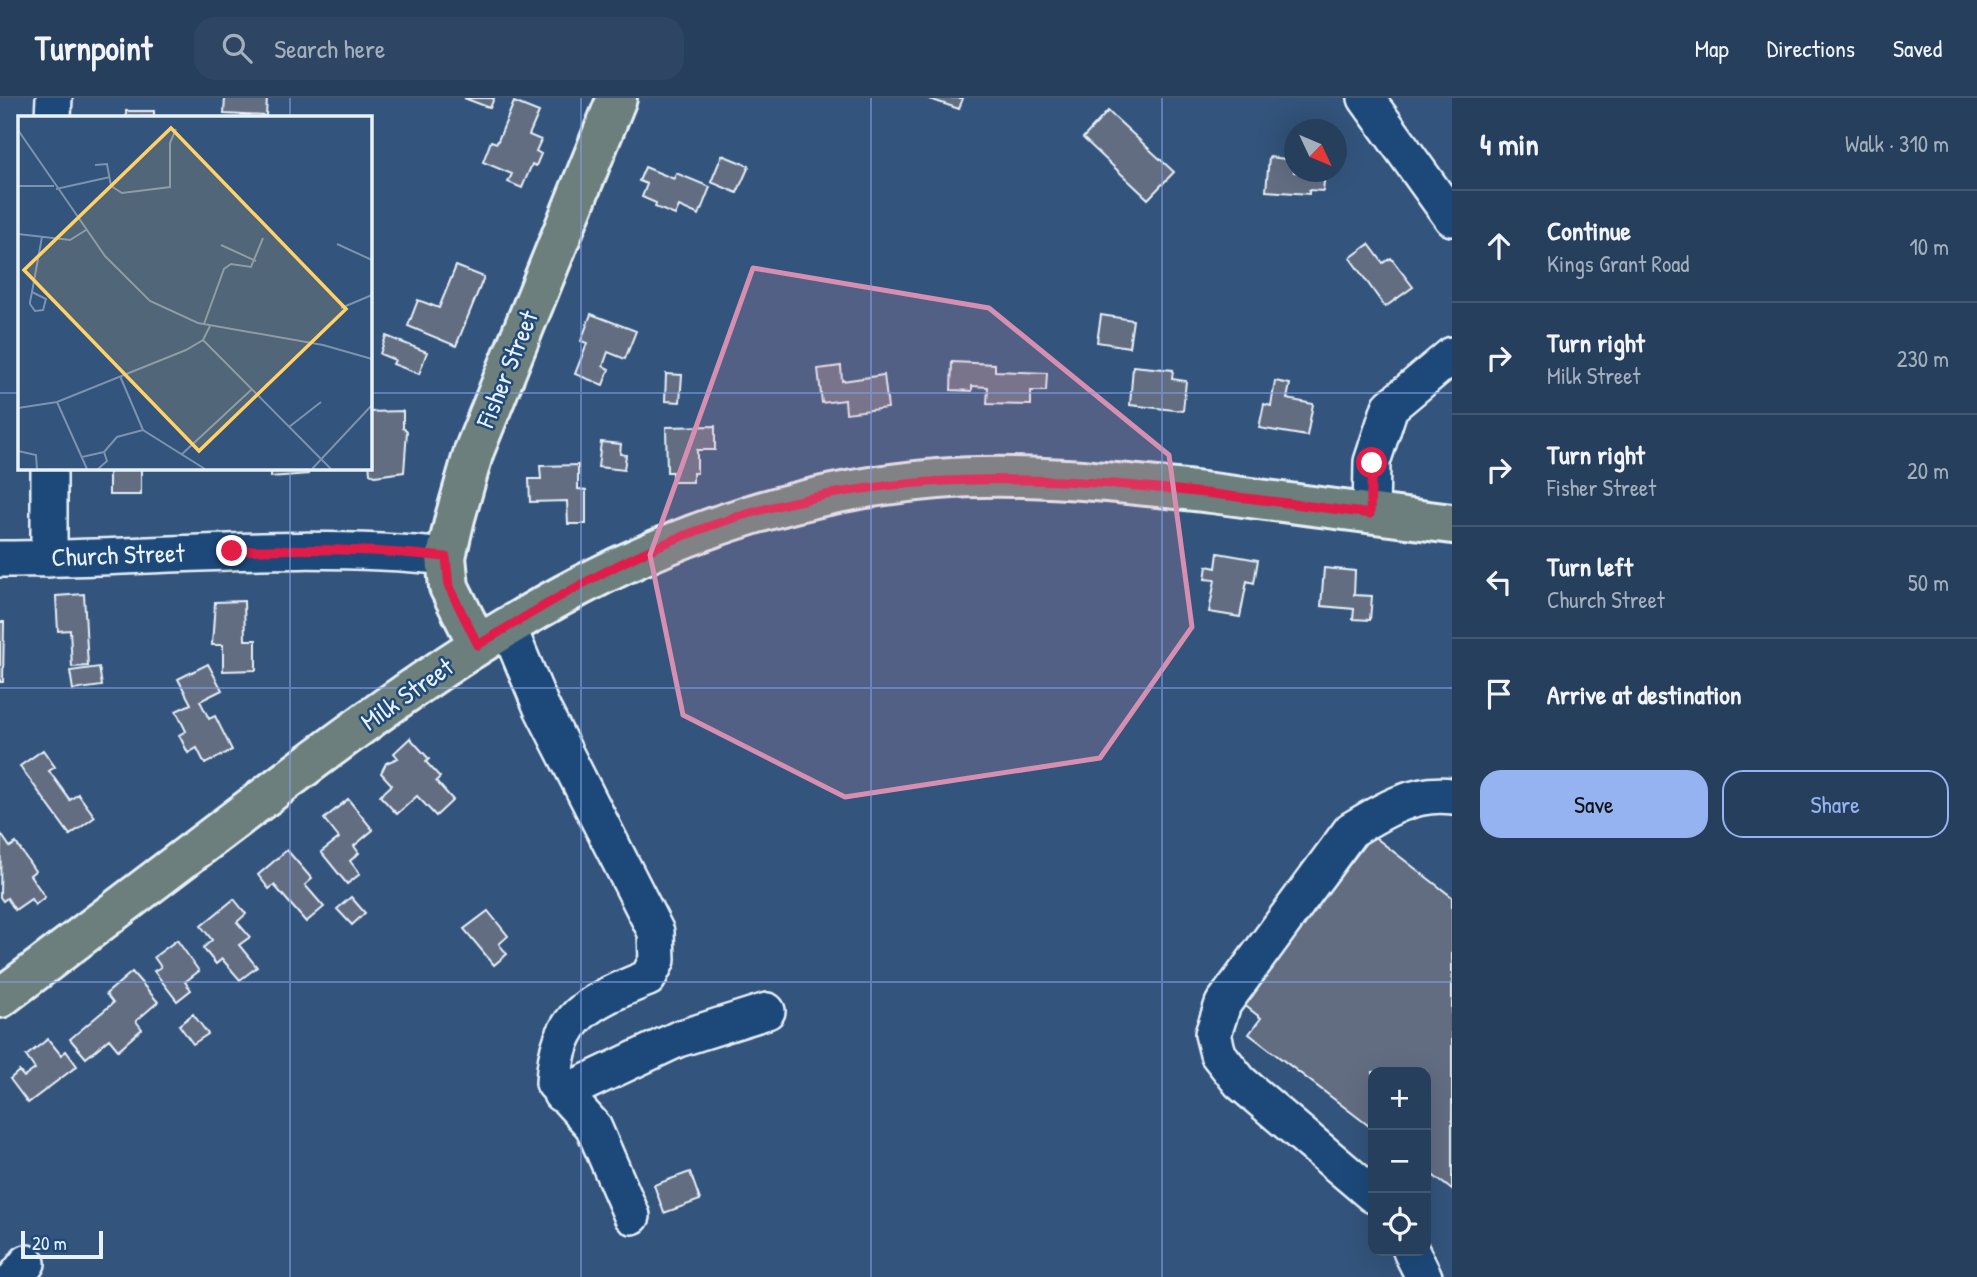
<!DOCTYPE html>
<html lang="en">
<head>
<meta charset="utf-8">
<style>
  body { margin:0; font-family:"Patrick Hand",sans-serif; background:#2e4663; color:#f1f3f6 }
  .controls { position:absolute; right:21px; bottom:21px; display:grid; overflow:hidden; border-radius:14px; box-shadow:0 7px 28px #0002 }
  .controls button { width:63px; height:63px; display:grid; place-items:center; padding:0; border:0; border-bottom:2px solid #425872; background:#263f5d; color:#f1f3f6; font:35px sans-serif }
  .compass { position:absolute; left:1284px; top:21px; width:63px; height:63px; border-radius:50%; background:#263f5d; box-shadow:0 7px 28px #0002; rotate:134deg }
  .scale { position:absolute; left:21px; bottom:18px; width:82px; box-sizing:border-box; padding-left:7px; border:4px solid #e8f1f8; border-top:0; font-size:19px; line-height:24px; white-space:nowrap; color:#e8f1f8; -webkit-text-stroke:5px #1f4a7a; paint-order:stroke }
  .stop { position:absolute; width:21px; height:21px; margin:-16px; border:5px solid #e11d48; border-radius:50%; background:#fff }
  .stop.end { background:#e11d48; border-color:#fff; box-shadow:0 2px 7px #0008 }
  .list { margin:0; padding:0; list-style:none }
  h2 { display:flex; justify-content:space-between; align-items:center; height:91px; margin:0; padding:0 28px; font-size:30px }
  h2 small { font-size:23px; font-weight:400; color:#a4afbc }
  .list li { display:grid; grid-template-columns:46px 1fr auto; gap:21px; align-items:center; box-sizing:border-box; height:112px; padding:0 28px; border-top:2px solid #425872 }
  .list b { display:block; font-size:26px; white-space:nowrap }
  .list p { margin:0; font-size:23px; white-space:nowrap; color:#a4afbc }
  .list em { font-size:23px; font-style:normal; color:#a4afbc }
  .actions { display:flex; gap:14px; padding:21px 28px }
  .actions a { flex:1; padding:16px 0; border:2px solid #95b2f1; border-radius:21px; text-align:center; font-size:24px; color:#95b2f1 }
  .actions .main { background:#95b2f1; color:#111 }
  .icon { flex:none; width:38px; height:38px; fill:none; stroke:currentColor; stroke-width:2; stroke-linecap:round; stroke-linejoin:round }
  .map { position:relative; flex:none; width:1452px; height:1179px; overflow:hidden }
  header { display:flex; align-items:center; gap:42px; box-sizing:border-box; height:98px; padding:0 35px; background:#263f5d; border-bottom:2px solid #425872 }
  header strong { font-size:33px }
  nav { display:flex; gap:38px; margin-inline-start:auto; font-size:24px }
  .search { width:490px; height:63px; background:#2e4663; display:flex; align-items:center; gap:18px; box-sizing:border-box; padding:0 24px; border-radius:21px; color:#a4afbc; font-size:26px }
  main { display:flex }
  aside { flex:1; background:#263f5d }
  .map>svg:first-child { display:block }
  .building { fill:#626d82; stroke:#e8f1f8; stroke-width:2 }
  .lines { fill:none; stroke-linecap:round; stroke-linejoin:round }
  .minor-casing { stroke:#e8f1f8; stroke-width:40 }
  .major-casing { stroke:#e8f1f8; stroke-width:44 }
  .minor { stroke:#1f4a7a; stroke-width:35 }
  .major { stroke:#6c7f7c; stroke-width:38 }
  .route { stroke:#e11d48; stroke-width:9 }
  .marked { fill:#d78fb1; fill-opacity:0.2; stroke:#d78fb1; stroke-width:5; stroke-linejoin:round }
  .grid { fill:none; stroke:#82a0e8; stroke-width:2; stroke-opacity:0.55 }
  .labels { text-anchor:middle; stroke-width:5; stroke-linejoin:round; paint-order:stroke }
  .street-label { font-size:26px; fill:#e8f1f8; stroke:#1f4a7a }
  .inset-road { fill:none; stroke:#7b93ae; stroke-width:2 }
  .view { fill:#ffd166; fill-opacity:0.15; stroke:#ffd166; stroke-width:3.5 }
  .inset-edge { fill:none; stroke:#e8f1f8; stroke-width:3.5 }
</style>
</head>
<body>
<header>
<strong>Turnpoint</strong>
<div class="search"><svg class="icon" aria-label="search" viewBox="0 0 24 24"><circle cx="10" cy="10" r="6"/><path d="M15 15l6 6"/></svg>Search here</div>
<nav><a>Map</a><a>Directions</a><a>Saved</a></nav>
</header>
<main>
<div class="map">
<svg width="1452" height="1179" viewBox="0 0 1452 1179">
  <rect width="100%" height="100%" fill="#33547c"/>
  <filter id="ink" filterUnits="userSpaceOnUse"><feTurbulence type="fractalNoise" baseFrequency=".0143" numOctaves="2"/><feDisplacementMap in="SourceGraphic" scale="14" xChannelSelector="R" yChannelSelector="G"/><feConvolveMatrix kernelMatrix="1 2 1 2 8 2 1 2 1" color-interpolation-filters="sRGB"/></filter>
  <g filter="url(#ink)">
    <!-- building -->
    <path class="building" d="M225,0H267L266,18L224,16Z
      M464,0H494L490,10Z
      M927,0H963L959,11Z
      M514,4L539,14L529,37L541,42L536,53L541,56L536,68L532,66L522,90L508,84L512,76L483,64L491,43L497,45Z
      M126,13H154V19H126Z
      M1108,13L1174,74L1148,101L1083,40Z
      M722,57L749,68L737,95L711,84Z
      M1269,59L1294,62V74L1325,75L1323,93L1309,92V96L1266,93Z
      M645,69L674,81L676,75L710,89L699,117L679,108L675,117L655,109L656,105L642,99L647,86L639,83Z
      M1369,146L1383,165L1391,160L1413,189L1385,209L1350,160Z
      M456,168L484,179L456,248L408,228L418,202L439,210Z
      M591,216L636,233L625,261L608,254L603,268L609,271L603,287L575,276L587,245L581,243Z
      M1101,217L1133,222L1129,249L1097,244Z
      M386,238L427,254L419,276L393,266L395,262L380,256Z
      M952,264L995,266V273L1047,275L1046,293H1031V307L987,306L988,289L972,288V293L951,292Z
      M841,268L842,283L884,277L888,310L846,315L845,302L822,305L818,271Z
      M1133,268L1173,272L1172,281L1186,283L1183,313L1130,307Z
      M666,276L682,277L680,304L665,303Z
      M1275,283L1290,286L1287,301L1313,306L1307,338L1259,330L1264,306L1271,308Z
      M403,313V330L407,333L404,374L375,378L370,375L369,363V314Z
      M715,328V352H697V375H693V384H672V374H667L666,329Z
      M601,344L621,346L620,356L626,357L624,372L598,369Z
      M578,367V391L586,392V426H568L567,403L530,404L529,381H541L540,368Z
      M109,369H141V397H109Z
      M271,369H308V376L271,379Z
      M1218,455L1258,462L1254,485L1247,483L1240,519L1209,514L1215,482L1205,481L1207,468L1216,470Z
      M1324,470L1355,473L1354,497L1372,498L1370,522L1353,521L1354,511L1321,508Z
      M84,496L88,568L72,569L70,532L58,533L56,498Z
      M244,503L245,542H256V572L223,573V547H212L215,504Z
      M0,524H4L3,584H0Z
      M208,566L222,592L200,603L209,621L215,618L232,652L205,666L197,650L188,655L179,637L186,633L176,613L191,606L178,581Z
      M99,569L102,588L73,592L70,573Z
      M410,640L429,661L426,664L440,679L436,683L453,702L436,718L417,698L397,716L380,698L392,687L381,675L386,665L398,660L394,655Z
      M43,652L55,669L49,673L70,702L78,696L95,719L70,737L20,668Z
      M348,701L373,732L354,748L359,755L350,763L360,776L347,786L321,754L339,740L324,721Z
      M1,736L10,749L16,745L35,773L30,777L45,799L35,807L31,801L15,812L7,800L3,803L0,799Z
      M1372,737L1452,799V1092L1426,1072V974H1373V1031L1249,936L1261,920L1243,906Z
      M287,752L312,781L305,787L324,809L306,824L274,787L269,791L258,777Z
      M351,799L365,815L352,827L337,811Z
      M234,801L246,816L237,824L250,839L239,847L257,869L240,882L222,861L216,866L203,850L212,842L201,828Z
      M488,813L508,838L499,846L507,856L494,867L464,831Z
      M177,842L199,873L185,884L191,892L177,903L154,873L161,869L154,859Z
      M132,874L158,904L136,923L142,931L118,952L109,941L86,960L70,941L113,905L106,896Z
      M193,916L208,936L193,946L179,927Z
      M48,941L61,957L66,953L77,968L28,1005L10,981L19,973L24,979L35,971L26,958Z
      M690,1074L700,1102L664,1115L654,1087Z"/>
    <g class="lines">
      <!-- minor casing -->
      <g class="minor-casing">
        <path id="minor" d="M1366,0L1452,120
          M53,19L54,0
          M49,369V461
          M1371,416L1372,364L1390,309L1452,257
          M0,461C149,461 297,443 446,459
          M508,529L541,608L656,834L657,862L648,880C589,904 557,916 554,985L593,1028L632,1118
          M561,996L678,941L767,913
          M1373,1097L1240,984L1218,956L1213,936L1223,906L1351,732C1382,713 1414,693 1452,698
          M1411,1153L1424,1179
          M16,1179L27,1165"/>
      </g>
      <!-- major casing -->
      <g class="major-casing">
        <path id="major" d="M478,547L449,489L446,459L455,420L474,353L617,0
          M0,900C90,832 180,763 270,695C477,538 670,403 938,381C1029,374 1122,385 1212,395C1292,405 1372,416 1452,426"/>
      </g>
      <!-- minor -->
      <use href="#minor" class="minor"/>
      <!-- major -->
      <use href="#major" class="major"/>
    </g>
  </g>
  <g class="lines" filter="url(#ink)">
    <!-- route -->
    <path class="route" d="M232,453C304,450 375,451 446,459L449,489L478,547C533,514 587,481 645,454C884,345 1120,383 1370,416L1372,365"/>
  </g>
  <!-- marked area -->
  <path class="marked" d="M753,170L989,210L1169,357L1192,529L1100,660L845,699L683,617L650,457Z"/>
  <!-- grid -->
  <path class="grid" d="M290,0V19M581,0V1179M871,0V1179M1162,0V1179M0,295H19M369,295H1452M290,369V1179M0,590H1452M0,884H1452"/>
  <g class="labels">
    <!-- street labels -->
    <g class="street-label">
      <text transform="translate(507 271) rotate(-68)" y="9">Fisher Street</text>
      <text transform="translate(118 457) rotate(-2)" y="9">Church Street</text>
      <text transform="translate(407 596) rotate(-35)" y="9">Milk Street</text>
    </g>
  </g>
  <!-- overview -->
  <g transform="translate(18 18)">
    <rect width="354" height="354" fill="#33547c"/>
    <path class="inset-road" d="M0,14L87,140L132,185L180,207L305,229L354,243M77,49L89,48L93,70L104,77L152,71V27L158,13M0,70H36M38,73L92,61M0,118L52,124L68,114M319,128L354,144M203,129L238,145M14,176L28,183L25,194L17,195L12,188V186L14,176L24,121M323,192L354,179M186,208L206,153L213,148L233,151L245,122M185,224L313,353M102,260L125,314L187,353M39,286L69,353M0,292L39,286L168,234L185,224L192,210M271,311L303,286M0,335L18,339L19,353M86,336L99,321L125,314M163,339L233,274M64,341L86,336L89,345L80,353M294,353L354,289"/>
    <path class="view" d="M153,12L328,193L181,335L6,154Z"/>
    <rect width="354" height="354" class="inset-edge"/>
  </g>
</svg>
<div class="controls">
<button>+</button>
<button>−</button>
<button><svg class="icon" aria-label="locate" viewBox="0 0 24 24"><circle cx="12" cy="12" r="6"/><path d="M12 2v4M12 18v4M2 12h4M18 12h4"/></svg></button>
</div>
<svg class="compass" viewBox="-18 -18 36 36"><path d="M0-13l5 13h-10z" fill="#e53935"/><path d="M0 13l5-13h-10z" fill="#a4afbc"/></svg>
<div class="scale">20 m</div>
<div class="stop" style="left:1372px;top:365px"></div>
<div class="stop end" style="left:232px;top:453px"></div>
</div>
<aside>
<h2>4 min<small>Walk · 310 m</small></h2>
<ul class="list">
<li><svg class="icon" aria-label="ahead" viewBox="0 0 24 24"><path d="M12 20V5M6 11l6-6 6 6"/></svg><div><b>Continue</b><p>Kings Grant Road</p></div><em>10 m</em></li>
<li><svg class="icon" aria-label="right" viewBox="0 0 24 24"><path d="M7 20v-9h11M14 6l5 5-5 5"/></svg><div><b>Turn right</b><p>Milk Street</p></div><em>230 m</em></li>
<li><svg class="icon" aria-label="right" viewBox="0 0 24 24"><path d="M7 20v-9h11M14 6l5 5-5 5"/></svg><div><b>Turn right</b><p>Fisher Street</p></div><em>20 m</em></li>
<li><svg class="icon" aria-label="left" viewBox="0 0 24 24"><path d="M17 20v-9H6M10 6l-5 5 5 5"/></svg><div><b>Turn left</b><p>Church Street</p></div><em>50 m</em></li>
<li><svg class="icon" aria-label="arrive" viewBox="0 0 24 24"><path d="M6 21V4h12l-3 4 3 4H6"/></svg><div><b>Arrive at destination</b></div></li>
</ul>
<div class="actions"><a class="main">Save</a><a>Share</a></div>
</aside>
</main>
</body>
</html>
